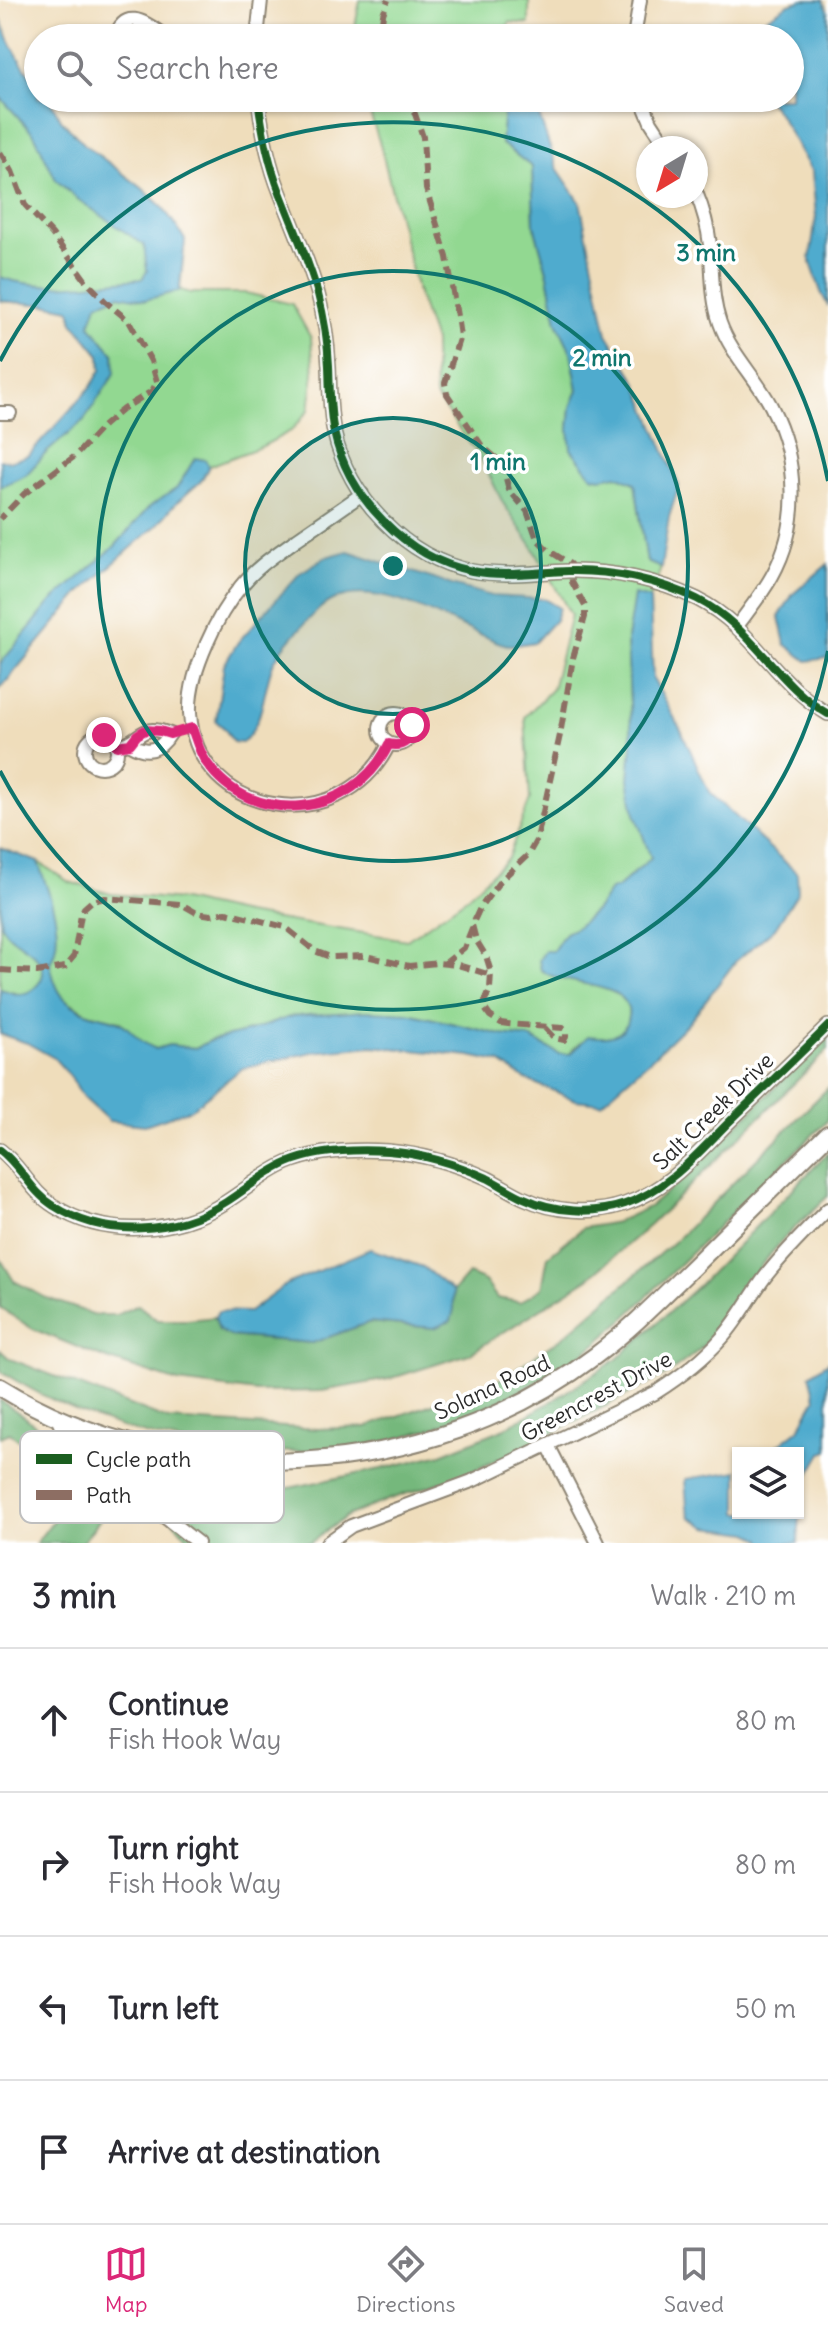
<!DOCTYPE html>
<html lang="en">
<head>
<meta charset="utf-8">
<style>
  body { margin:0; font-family:Delius,sans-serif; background:#f2f2f3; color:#2b2b33 }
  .controls { position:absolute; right:24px; bottom:24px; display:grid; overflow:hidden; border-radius:0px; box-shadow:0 2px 6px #0004 }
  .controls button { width:72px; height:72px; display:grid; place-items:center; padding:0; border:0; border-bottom:2px solid #e1e1e2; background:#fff; color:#2b2b33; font:40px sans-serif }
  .compass { position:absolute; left:636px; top:136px; width:72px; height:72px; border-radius:50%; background:#fff; box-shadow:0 2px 6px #0004; rotate:218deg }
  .stop { position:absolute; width:24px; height:24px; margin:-18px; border:6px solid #db2777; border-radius:50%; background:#fff }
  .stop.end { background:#db2777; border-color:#fff; box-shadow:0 2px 8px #0008 }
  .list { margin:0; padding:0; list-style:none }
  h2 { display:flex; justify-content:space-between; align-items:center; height:104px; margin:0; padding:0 32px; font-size:34px }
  h2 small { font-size:26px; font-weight:400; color:#7c7c81 }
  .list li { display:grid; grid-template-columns:52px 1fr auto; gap:24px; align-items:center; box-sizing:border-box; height:144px; padding:0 32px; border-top:2px solid #e1e1e2 }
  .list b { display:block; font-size:30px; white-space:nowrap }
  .list p { margin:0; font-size:26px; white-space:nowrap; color:#7c7c81 }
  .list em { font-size:26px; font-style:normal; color:#7c7c81 }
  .icon { flex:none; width:44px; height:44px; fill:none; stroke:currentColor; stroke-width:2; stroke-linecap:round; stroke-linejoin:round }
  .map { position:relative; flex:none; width:828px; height:1543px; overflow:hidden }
  .search { position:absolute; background:#fff; box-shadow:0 2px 6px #0004; left:24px; right:24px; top:24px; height:88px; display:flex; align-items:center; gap:20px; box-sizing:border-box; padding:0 28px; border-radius:44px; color:#7c7c81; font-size:30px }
  .sheet { height:680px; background:#fff }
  nav { display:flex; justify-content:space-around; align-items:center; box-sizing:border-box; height:112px; border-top:2px solid #e1e1e2; background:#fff; font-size:22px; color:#7c7c81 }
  nav a { display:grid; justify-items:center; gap:4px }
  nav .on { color:#db2777 }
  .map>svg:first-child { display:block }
  .green { fill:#92d891; stroke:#5e825e; stroke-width:2 }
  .forest { fill:#75b87b; stroke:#507253; stroke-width:2 }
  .water { fill:#50abce; stroke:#3e6b7c; stroke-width:2 }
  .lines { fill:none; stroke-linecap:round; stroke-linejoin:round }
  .street-casing { stroke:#8d8473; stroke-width:16 }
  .secondary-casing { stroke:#8d8473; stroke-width:20 }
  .street { stroke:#fff; stroke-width:12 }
  .secondary { stroke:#fff; stroke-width:16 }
  .quiet { stroke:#8d6e63; stroke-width:6; stroke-dasharray:12 6; stroke-linecap:butt }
  .cycleway-casing { stroke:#fff; stroke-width:13 }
  .cycleway { stroke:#1b5e20; stroke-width:8 }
  .route { stroke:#db2777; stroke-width:10 }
  .ring { fill:none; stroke:#0f766e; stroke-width:4 }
  .labels { text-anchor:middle; stroke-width:7; stroke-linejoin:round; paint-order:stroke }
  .street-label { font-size:22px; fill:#2b2b2b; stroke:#fff }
  .key { fill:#fff; stroke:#bfbfbf; stroke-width:2 }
  .key-label { font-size:22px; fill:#2b2b2b }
  .centre { fill:#0f766e; stroke:#fff; stroke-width:4 }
  .ring-label { font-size:24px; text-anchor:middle; font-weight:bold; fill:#0f766e; stroke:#fff; stroke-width:7; stroke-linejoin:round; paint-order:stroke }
</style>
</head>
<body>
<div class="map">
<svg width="828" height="1543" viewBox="0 0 828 1543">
  <rect width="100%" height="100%" fill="#fff"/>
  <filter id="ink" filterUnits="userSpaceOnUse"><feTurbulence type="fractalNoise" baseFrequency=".0125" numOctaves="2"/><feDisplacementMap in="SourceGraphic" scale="16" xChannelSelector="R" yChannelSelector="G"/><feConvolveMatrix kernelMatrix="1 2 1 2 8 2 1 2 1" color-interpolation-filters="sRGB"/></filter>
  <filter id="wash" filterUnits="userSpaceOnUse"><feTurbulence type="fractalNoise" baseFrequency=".006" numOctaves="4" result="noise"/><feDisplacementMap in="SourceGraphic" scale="32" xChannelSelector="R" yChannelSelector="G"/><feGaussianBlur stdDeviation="1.8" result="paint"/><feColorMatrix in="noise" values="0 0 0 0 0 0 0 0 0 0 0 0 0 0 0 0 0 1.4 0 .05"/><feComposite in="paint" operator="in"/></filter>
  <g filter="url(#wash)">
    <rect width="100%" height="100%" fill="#efddbb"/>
    <!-- green -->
    <path class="green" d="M360,0H529V24L510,22L500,38H353Z
      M0,16C7,39 22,67 38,85V98H49L61,120L85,145L142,188L163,208L176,226L185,240L180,290L191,293H246L292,304L311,338L314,373L309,410L291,431L263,446L209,466L201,481L175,504L157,525L80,593L0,689V476L12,462L29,456L51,433L91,387L101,370L100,355L73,322L70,309L50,305L0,301Z
      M365,98H505L501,143L532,167L534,225L548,275L557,322L571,352L578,391L571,407L569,429L572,449L592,476L601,478L617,475L635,483L647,562L661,568L650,599L635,596L627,639L632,746L629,779L651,858L617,888L610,890L596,910L576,928L565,933L541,970C560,987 634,980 628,1016C628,1019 626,1025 625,1028C616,1041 596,1036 583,1041C578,1043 574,1049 569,1054H559L530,1038L502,1035L408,1013L367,1011L293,1016L246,1032L212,1040L195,1048L169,1045L156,1049L141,1043L120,1021L88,1013L60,996L19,994L0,989V848L38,862L69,882L111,894L182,900L245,914L407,940L465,899L508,858L530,799L525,717L552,689L571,615L534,549L503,503L482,460L435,396L434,341L419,298L380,144Z"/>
    <!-- forest -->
    <path class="forest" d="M828,1035V1050L651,1224L589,1278L469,1354L389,1379L322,1391L257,1392L178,1382L104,1358L33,1329L0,1308V1258L14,1281L44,1297L95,1315H116L138,1305L157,1320H187L215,1317L219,1330L229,1336L312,1343L370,1322L434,1328L454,1309L453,1291L468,1274L485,1281L497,1298L520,1302L542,1288L548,1256L583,1228L617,1222L649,1207L686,1176Z
      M828,1088V1120C782,1165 735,1210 689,1255C657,1286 627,1319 592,1347C570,1364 545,1378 520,1391C473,1415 424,1433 372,1445C359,1448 344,1448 330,1449C216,1461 97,1432 0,1371V1350L10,1359L168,1420L318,1429L366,1427L496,1382L563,1337L677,1239Z
      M828,1153V1196L786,1236L762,1264L740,1301L719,1330L698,1351L668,1374L527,1446L464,1475L390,1499L347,1516L310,1543H193L159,1506L107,1463L104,1456L109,1452H120L188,1478L221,1485L284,1489L381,1469L441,1454L503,1429L554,1400L617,1359L698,1286Z
      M0,1400L25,1417L115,1490L113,1502L82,1543H36L74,1493L75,1484L10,1433L0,1437Z"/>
    <!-- water -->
    <path class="water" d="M803,0H823L828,13V306L821,292L810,260L816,216L812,172L777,111L766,98H790V38H669L677,33H742L789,4Z
      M0,16C7,39 22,67 38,85V98H49L61,120L85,145L142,188L163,208L176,226L185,240L179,291L145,300L119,295L97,304L90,325L114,354L115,373L84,420L46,453L26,475L0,487V460L12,461L29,455L91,387L101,370L100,355L73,322L70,309L50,305L0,301V277C47,293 94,282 142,279L147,271L144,245L76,198L56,180L34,134L0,97Z
      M505,98H533L557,168L580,202L607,334L636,381L679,486L669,517L661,568L647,562L635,483L617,475L601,478L592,476L571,449L569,429L571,407L578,390L571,352L557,322L548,275L534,225L532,167L501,143Z
      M195,458L205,460L209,466L201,481L175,504L157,525L80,593L0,689V664L51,602L115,546L149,507L177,488Z
      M348,551L455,586L492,596L544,599L559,608L555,620L535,642C527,643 518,645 510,645C501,645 490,638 482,635C436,617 358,568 316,612C303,625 280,648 273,664C262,692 265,722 242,743L233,742L225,729L216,721L224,665L238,642L300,573L326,557Z
      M828,564V658L807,661L785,644L779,617L793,594Z
      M634,595L650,599L653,679L681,730L709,792L797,873L798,892L775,928L736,961L689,1022L652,1058L601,1103L576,1100L527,1080L499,1062L470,1056L372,1046L312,1052L255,1065L241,1069L191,1109L145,1125L109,1121L83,1097L71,1077L54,1058L27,1043L0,1034V989C5,990 13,994 18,994C33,994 48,979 41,964C33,947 8,942 1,924C0,912 0,863 0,848L38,862C48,891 67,933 50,963C55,990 62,1004 91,1014C100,1017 112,1017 121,1023C136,1033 137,1041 156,1049L169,1045L195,1048L212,1040L246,1032L293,1016L367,1011L408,1013L502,1035L530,1038L559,1054H570L588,1036C599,1037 609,1039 619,1033C625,1029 627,1024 628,1017C635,980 561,987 541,970L539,960L545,951H553L565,933L576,928L596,910L610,890L617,888L651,858L635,814L629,779L632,746L627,639Z
      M370,1249L423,1267L453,1291L454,1309L451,1321L434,1328L370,1322L312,1343L229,1336L219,1330L215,1317L218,1311L249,1312L287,1284Z
      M828,1362V1451L822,1453L802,1487L798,1543H763L762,1539L749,1533L707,1527L690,1517L687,1507L685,1479L738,1471V1513H798V1453H768L799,1429L816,1398L810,1375Z"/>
  </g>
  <g filter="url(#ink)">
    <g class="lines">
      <!-- street casing -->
      <g class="street-casing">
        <path id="street" d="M115,38C126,3 150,27 168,38
          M257,38L261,0
          M634,38L640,0
          M258,98C262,130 268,162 280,192C293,226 308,259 318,294C324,317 328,342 329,366C330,387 329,410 334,432C348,497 406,558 472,571C504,577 535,572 568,571C611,570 658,580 697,599C754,628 775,683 828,714
          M641,98L651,122L668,148
          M696,192C703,209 708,227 710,245C713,272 711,297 720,323C731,354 756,377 771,406C798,458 801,524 772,576C762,594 749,610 737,626
          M0,413H10
          M362,494C341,509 319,524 297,539C278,553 257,566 241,586C227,603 216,622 207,643C197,666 189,689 190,713C196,818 343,841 389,744
          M380 729a16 16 0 1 1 32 0a16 16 0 1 1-32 0Z
          M85 751a16 16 0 1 1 32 0a16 16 0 1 1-32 0Z
          M130,744C147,754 160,751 170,734
          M117,746C143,741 138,722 170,734
          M0,1150C21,1166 31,1192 54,1206C105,1239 176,1234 226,1202C247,1189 264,1173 287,1163C318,1150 355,1149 388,1151C422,1154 456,1164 487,1178C499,1184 511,1192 524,1198C554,1212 593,1215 625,1204C667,1190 697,1154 728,1123C761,1091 795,1059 828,1026
          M56,1415L61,1427L85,1455L198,1543
          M548,1445L598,1543
          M327,1543L351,1526L472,1481L655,1393C680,1377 703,1360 722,1338C739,1319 750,1297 765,1277C784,1252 806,1231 828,1209"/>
      </g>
      <!-- secondary casing -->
      <g class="secondary-casing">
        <path id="secondary" d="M0,1387C179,1498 428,1483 595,1356C631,1329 662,1297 694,1266C738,1222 783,1178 828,1134"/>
      </g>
      <!-- street -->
      <use href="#street" class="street"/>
      <!-- secondary -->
      <use href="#secondary" class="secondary"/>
      <!-- quiet -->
      <path class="quiet" d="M380,38L383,14L388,0
        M402,98L415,114L423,137L426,189L447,257L457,316L460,336L445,383L447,394L482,446L502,463L509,490L527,511L537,539L548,550L570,564L572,582L585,606V617L573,658L560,735L537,839L528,855L500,881L480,908L472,925L476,940L486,956L491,972L490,989L484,1004L485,1009L490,1016L501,1023L508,1024L563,1028L566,1032V1037L564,1040L554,1038L543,1026
        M0,152L12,171L25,205L52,234L86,281L107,303L129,321L151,361L157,382L152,391L123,409L104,425L75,456L24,494L0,519
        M444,964L464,948L472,928
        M0,970L37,972L65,967L74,956L81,915L84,908L92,901L105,898L181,904L197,913L211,915L226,912L285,927L315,951L330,957L366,956L409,966L438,963L458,965L491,975"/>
      <!-- cycleway casing -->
      <g class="cycleway-casing">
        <path id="cycleway" d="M258,98C262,130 268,162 280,192C293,226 308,259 318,294C324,317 328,342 329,366C330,387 329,410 334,432C348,497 406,558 472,571C504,577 535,572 568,571C611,570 658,580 697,599C754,628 775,683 828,714
          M0,1150C21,1166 31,1192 54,1206C105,1239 176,1234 226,1202C247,1189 264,1173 287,1163C318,1150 355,1149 388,1151C422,1154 456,1164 487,1178C499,1184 511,1192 524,1198C554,1212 593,1215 625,1204C667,1190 697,1154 728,1123C761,1091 795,1059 828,1026"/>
      </g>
      <!-- cycleway -->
      <use href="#cycleway" class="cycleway"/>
    </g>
  </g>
  <g class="lines" filter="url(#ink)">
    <!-- route -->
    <path class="route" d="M104,735L111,738L117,746L130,744L137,735L145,730L160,731L170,734L192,728C196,739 199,751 206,762C253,830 355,817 389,744C403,748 413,739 412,725"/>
  </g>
  <!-- distance rings -->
  <circle cx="393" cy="566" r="148" fill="#0f766e" fill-opacity=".12"/>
  <g class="ring">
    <circle cx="393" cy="566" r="148"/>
    <circle cx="393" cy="566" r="295"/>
    <path d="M828 651A443 443 0 0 1 0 771M0 361A443 443 0 0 1 828 481"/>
  </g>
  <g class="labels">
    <!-- street labels -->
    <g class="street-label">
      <text transform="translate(713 1111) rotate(-44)" y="8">Salt Creek Drive</text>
      <text transform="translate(492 1387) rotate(-25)" y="8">Solana Road</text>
      <text transform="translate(596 1396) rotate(-28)" y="8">Greencrest Drive</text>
    </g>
  </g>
  <!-- legend -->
  <rect x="20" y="1431" width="264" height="92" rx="12" class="key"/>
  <rect x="36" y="1454" width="36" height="10" fill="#1b5e20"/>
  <rect x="36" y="1490" width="36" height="10" fill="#8d6e63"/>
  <g class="key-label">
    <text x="86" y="1467">Cycle path</text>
    <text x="86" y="1503">Path</text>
  </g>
  <circle cx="393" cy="566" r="12" class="centre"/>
  <g class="ring-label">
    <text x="706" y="261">3 min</text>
    <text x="602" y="366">2 min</text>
    <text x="498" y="470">1 min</text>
  </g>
</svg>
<div class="controls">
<button><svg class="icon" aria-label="layers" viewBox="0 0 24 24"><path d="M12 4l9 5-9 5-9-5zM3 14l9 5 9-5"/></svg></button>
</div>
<svg class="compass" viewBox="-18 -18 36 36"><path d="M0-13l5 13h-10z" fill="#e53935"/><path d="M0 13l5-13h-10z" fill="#7c7c81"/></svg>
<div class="stop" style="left:412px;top:725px"></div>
<div class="stop end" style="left:104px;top:735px"></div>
<div class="search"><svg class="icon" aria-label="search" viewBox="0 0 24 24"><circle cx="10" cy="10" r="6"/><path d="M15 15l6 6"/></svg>Search here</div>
</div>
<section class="sheet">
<h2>3 min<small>Walk · 210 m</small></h2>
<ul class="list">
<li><svg class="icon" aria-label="ahead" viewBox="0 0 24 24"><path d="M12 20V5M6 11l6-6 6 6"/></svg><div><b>Continue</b><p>Fish Hook Way</p></div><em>80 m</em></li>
<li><svg class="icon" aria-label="right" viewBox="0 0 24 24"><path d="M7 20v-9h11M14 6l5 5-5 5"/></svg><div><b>Turn right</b><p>Fish Hook Way</p></div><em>80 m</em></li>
<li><svg class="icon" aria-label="left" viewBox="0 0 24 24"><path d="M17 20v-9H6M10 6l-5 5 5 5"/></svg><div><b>Turn left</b></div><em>50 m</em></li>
<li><svg class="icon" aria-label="arrive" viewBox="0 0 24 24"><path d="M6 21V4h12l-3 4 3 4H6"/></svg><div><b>Arrive at destination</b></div></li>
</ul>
</section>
<nav>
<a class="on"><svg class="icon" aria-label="map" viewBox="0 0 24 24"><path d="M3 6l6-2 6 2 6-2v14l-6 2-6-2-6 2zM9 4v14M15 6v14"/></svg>Map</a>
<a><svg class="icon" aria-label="directions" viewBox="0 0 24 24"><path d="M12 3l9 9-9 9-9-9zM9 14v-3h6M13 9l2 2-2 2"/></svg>Directions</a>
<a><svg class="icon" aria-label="saved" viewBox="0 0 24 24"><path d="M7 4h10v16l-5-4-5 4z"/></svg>Saved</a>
</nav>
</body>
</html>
